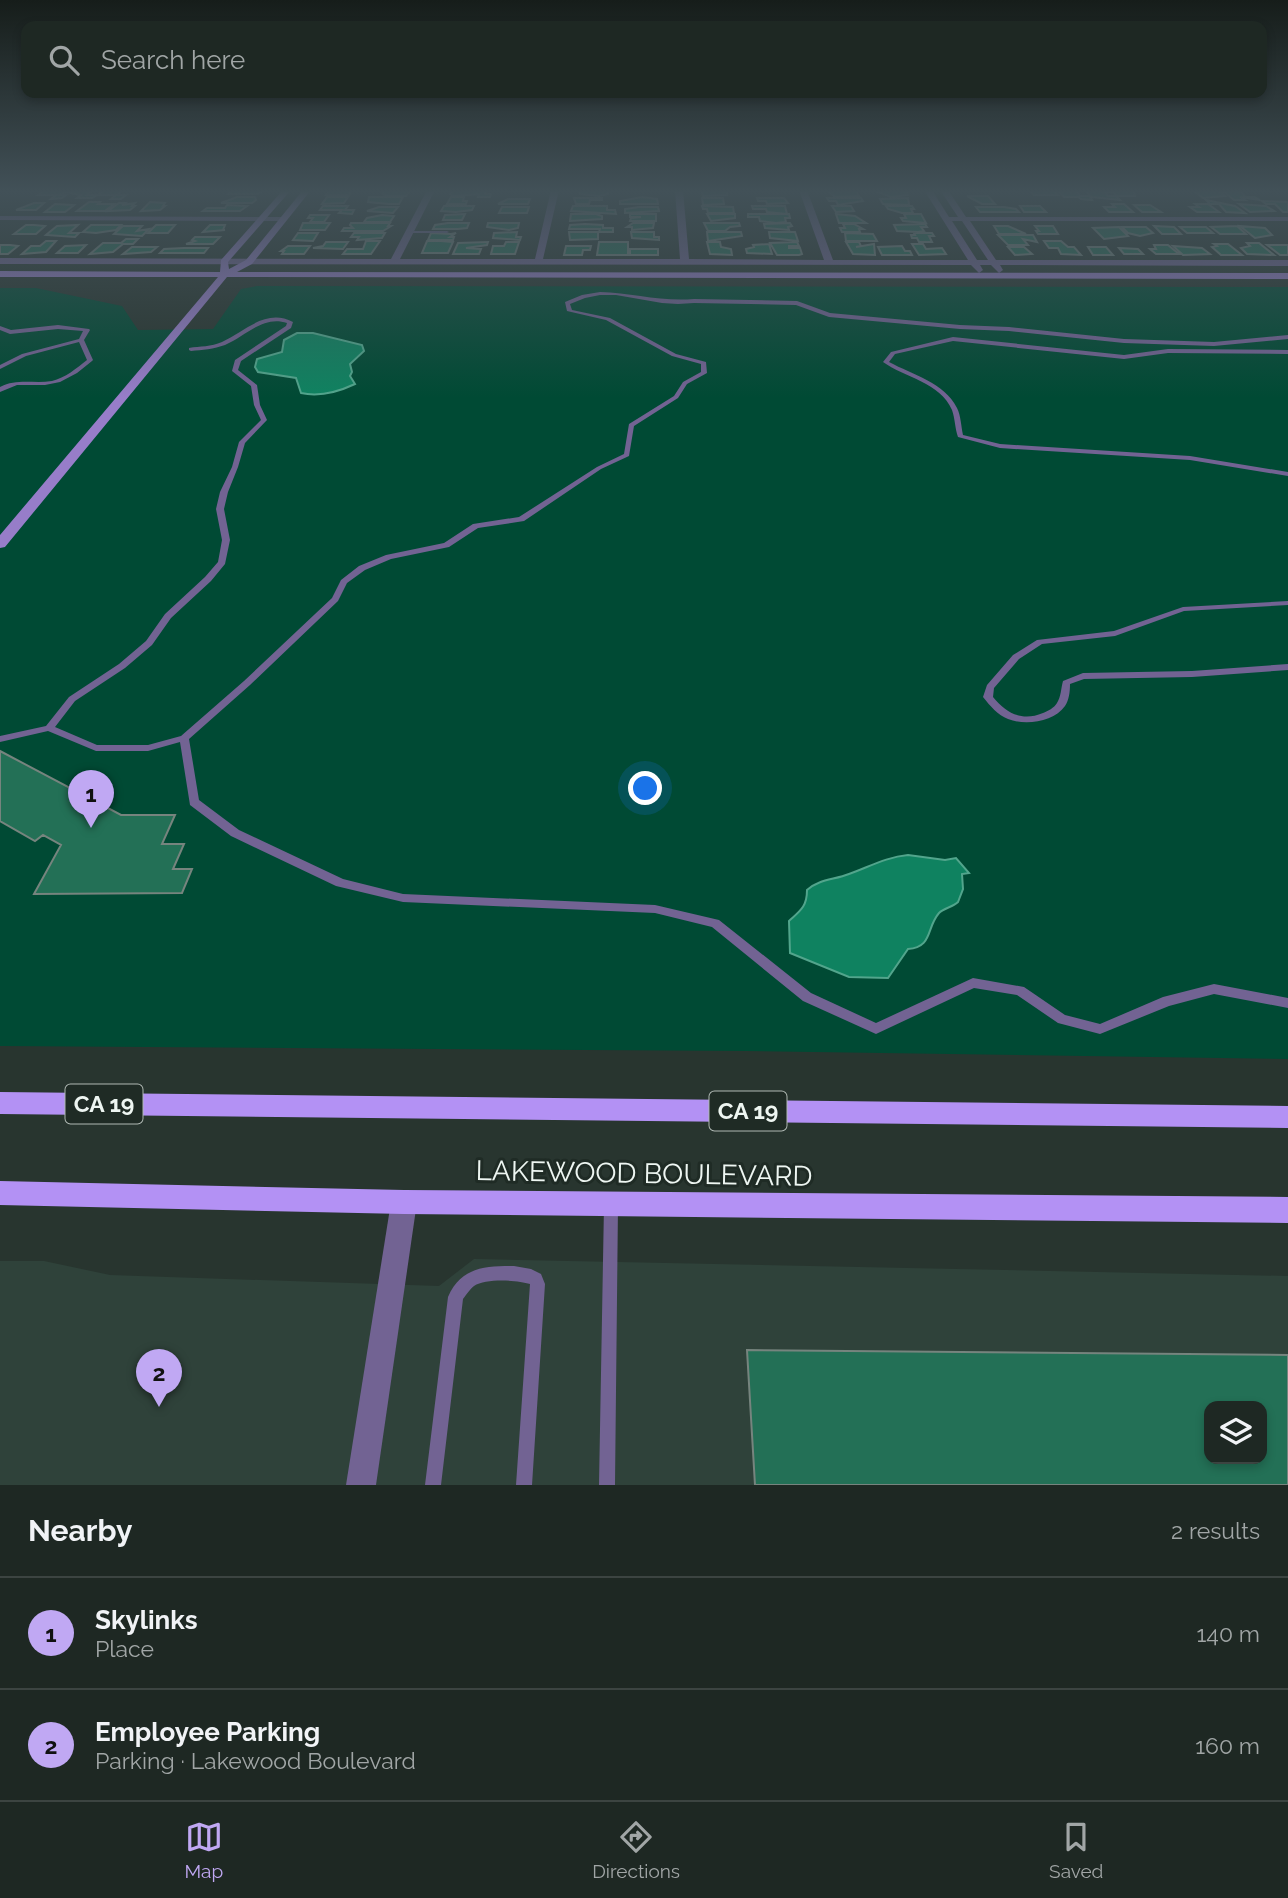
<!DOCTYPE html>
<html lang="en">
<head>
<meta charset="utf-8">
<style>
  body { margin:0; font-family:Raleway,sans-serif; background:#26302b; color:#f1f3f6 }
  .controls { position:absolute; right:21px; bottom:21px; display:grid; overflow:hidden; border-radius:14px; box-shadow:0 4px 10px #0003 }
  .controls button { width:63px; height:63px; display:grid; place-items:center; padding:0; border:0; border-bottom:2px solid #3c4441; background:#1e2823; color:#f1f3f6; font:35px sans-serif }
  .you { position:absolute; left:646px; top:789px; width:24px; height:24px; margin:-18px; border:5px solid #fff; border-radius:50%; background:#1a73e8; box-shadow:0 0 0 10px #1a73e833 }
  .badge { display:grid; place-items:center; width:46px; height:46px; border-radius:50%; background:#c0a8f3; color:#111; font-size:23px; font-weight:700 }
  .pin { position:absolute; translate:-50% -58px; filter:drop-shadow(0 2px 4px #0008) }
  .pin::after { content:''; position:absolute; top:37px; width:24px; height:21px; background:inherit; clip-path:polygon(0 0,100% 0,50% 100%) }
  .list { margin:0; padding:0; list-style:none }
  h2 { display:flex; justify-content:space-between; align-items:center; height:91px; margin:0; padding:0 28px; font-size:30px }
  h2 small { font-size:23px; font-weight:400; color:#a1a6a6 }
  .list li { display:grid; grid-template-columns:46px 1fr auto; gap:21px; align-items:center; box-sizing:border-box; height:112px; padding:0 28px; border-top:2px solid #3c4441 }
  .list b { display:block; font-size:26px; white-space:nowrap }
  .list p { margin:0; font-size:23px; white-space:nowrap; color:#a1a6a6 }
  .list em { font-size:23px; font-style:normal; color:#a1a6a6 }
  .icon { flex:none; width:38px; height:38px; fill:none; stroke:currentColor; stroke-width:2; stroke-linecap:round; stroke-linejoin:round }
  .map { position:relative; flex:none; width:1288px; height:1485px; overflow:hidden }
  .search { position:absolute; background:#1e2823; box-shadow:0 4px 10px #0003; left:21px; right:21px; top:21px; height:77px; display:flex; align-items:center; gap:18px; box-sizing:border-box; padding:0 24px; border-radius:14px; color:#a1a6a6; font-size:26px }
  .sheet { height:315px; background:#1e2823 }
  nav { display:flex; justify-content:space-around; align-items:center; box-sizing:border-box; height:98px; border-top:2px solid #3c4441; background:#1e2823; font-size:19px; color:#a1a6a6 }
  nav a { display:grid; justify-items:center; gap:4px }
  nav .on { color:#c0a8f3 }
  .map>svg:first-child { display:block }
  .built { fill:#2f423a; fill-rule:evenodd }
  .green { fill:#004a34 }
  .water { fill:#0f8260; stroke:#52a58c; stroke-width:2 }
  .building { fill:#237056; stroke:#76847e; stroke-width:2; fill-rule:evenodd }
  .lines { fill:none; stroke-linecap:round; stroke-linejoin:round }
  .service { fill:#726393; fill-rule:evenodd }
  .minor { fill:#726393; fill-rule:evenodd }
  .tertiary { fill:#726393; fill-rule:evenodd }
  .secondary { fill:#977dc9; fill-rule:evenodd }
  .primary { fill:#b391f4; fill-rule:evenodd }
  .labels { text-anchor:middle; stroke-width:6; stroke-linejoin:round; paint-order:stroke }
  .shield { fill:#1f2b25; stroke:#b0b9b4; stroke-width:2 }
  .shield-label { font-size:23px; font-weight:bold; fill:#eef6f2 }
  .near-street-label { font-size:28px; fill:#eef6f2; stroke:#1f2b25 }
</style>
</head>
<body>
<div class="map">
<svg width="1288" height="1485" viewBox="0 0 1288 1485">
  <rect width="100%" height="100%" fill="#28352f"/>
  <!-- built -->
  <path class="built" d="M474,1259L1288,1276V1485H0V1261H44L110,1275L439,1286ZM1209,1406H1262V1459H1209Z"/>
  <!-- green -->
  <path class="green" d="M257,286L1288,287V1059L746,1051L0,1046V288H36L122,306L138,330L213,329L241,289Z"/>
  <!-- water -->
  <path class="water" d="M297,333H313L362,345L364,351L350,364L352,372L350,376L355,384C338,392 319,397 301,393L296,378L258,372L255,367L257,359L282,352L284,340Z
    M908,855L945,860L956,858L969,873L962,874L963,889L958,902C953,907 944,908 939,913C926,928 933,947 908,949L888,978L849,977L790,953L789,921C800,911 807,907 807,890C819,879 834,880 849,874C869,867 886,857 908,855Z"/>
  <!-- building -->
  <path class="building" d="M45,190H72L58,195H66L62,198L51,199L56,195H38Z
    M75,190H93L87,195H97L92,198H77L81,195L70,193Z
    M104,190H123L117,195H126L121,199H111L116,195H98Z
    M330,190H352L349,195H326Z
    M383,190H410L406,196H388L383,194Z
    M452,190H486L485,194H491L490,197H478L479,194L454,196L450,194Z
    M581,190H608V194L599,196L580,194Z
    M701,190H720L727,192V195L703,196Z
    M827,190H856L859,196L835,197Z
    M873,190H906L908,195L891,197Z
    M1029,190H1053L1058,195H1034Z
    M1058,190H1076L1080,196H1089L1092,200L1081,199L1078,197H1064Z
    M1109,190L1110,192H1105L1108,196H1116L1120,200L1092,197L1084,190Z
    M1111,190H1133L1135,196H1117Z
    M1193,190H1217L1225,196L1203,198Z
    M1222,190H1240L1245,197H1255L1260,200L1240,197L1245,200H1234Z
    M225,191V190L262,191L258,194H228L231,191Z
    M967,196H988L995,204H982Z
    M237,197H255L256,200L252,203H221Z
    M327,197H348L344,203L322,204Z
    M369,197H403L399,204H389L368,202Z
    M451,197H464L463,201H467L466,204H447Z
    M642,197L657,199L658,204H620V201Z
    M574,198H602V200H590L589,204H576Z
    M702,198H723L724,204L703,205Z
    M757,198H784L788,203L767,204L766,201H758Z
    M827,198H861L863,201L838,205L836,201H829Z
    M908,198L909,205L883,204L880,199Z
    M508,199H530L528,204H498Z
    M1206,200L1235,206L1245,213L1226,212L1219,204H1210Z
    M1262,201L1288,202V212H1283L1275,204H1266Z
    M89,202H100L98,204H114L105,211H77Z
    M150,202L165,203L163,206H165L160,210L141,211Z
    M34,203H44L36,210H16Z
    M119,203H125L122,205L135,203L132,206H135L130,210L108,211Z
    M55,204L74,205L65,212H45Z
    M1112,204H1124L1133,212H1109L1104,207H1115Z
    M1195,204H1208L1219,212H1197L1190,207H1199Z
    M1239,204L1266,206L1274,211L1250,212Z
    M227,205L247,206L240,211H203L207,208H225Z
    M1134,205H1150L1161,212H1142Z
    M323,206H348L345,210H354L352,214L339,213L342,210H320Z
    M444,206H474L472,210L456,212L441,211Z
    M573,206H607V210H615L616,214L571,211Z
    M702,206L733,207L734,213H708L707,209H703Z
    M752,206H785L787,214L767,212L766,209H753Z
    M832,206H851L854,211L836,212Z
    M886,206H912L914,209H911L913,213H902L888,209Z
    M1020,206H1040L1046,212H1024Z
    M379,207H398L393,213L367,211Z
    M502,207H529L527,213H499Z
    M639,207H658L659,211L625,213V209Z
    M976,207H1004L1016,209L1019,212H980Z
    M465,214L462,220H443L445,215Z
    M571,214H596L602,216V219L570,221Z
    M630,214H656V221H630L631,218L641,217H630Z
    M707,214H735V218L711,221Z
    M748,214H789L790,218H785L786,222L776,223L760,221L759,217H748Z
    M836,214L855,216L866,223H839Z
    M904,214H921L926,223L903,221L901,218H906Z
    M310,215H329L324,222H310L313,218H308Z
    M382,215L394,216L390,222H364L367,218Z
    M303,223H330L325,230H300Z
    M351,223H390L388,226H391L383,231H342L344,228H353L350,225Z
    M448,223H469L467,228L458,229H433L435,225Z
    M488,223H519L518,228L509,230L487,227Z
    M633,223H654L653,228L632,230V227H627Z
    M704,223H739L740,226L730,227L725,231H708Z
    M790,223L792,226L788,227L789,230L765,228L764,224Z
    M585,224L603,225V228H613V232H599L600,229H569L570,225Z
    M843,224H854L863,229H859L860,232H842L840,228H845Z
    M925,224L927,227H921L924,231L918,232L897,231L894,225Z
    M26,225H34L45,226L36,234H14Z
    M78,225L69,233H79L75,237L46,235L57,226Z
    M91,225H121L116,230L96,233L83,232Z
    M156,225H175L168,233H148Z
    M210,225H225L223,230H225L203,232Z
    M123,226H142L137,231L149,229L142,236L114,234Z
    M994,226H1008L1026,234H999Z
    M1035,226H1053L1058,234H1038L1036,231H1039Z
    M1154,226L1174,227L1181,234H1162Z
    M1237,226L1246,234H1220L1211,227Z
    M1240,226L1265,228L1272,235L1255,238Z
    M1119,227L1128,236L1104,239L1093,228Z
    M1122,227H1146L1153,233L1140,236L1128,233Z
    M1180,227H1206L1213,233H1187Z
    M517,232L516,237H521L520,240L493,238L494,233Z
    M569,232H598V239L570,240Z
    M631,232H654V237H659V240L632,238Z
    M707,232H741L742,236L708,241Z
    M769,232H795L798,241L770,238Z
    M298,233H318L313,241L293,240Z
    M354,233H385L382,238L357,240L359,237H351Z
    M431,233L451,234L456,233L450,237H454L453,240H428Z
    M845,233L873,234L877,241H846Z
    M914,233H932L934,236H929L932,242H919L917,238H912L911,235H915Z
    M998,235H1033L1037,242L1023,239L1028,245H1008Z
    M195,237H220L213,244H186L195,241L192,240Z
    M126,239H138L133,244H123L113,252L90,254L103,243H121Z
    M46,241H56L46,252L22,254L31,246H40Z
    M366,241H380L371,254H343L347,249H363Z
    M427,241H441L453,242L448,253H422Z
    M1044,241H1061L1068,247H1074L1081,255L1061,254L1058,248H1049Z
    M326,242H348L343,249L313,248L323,246Z
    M488,242L487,245L466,248L481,249L479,254H453L458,243Z
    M506,242H519L515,254H491L493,246H504Z
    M599,242H628V255H597Z
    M707,242H720L721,247L731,249L732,255L710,254Z
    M797,242L799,246H789V248H800L802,254L799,255H777L770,243Z
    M846,242H859L861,246L856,247L874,244L875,255L853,254Z
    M1247,243H1259L1274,255L1247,254L1241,248L1250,246Z
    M769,244L772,254L747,253L746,249L754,247L753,245Z
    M912,244H923L926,249L942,248L946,254L919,255Z
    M1214,244H1228L1242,255H1221L1212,247L1217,246Z
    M0,245H10L18,246L8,254H0Z
    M86,245L78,253H57L65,246Z
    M1154,245H1168L1179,254H1156L1150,249H1156Z
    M1267,245H1288V255H1280Z
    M288,246H310L304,254H282L284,251H281Z
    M566,246H591L590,250H583L582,255H564Z
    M902,246L905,251H910L912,255H882L878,247Z
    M1173,246L1202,248L1210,254L1183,255Z
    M132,247H157L151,252L123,254Z
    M1008,247H1024L1032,254L1015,255Z
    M1088,247H1106L1113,255H1093Z
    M184,248H208L204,253H160L164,249Z
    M1119,248L1138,249L1143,254H1124Z
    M630,249H658V255H630Z
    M0,751L121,815H175L162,844H184L173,869H192L182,893L34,894L61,845L43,835L35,841L0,821Z
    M747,1350L1288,1355V1485H755ZM1209,1406H1262V1459H1209Z"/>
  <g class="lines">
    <!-- service -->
    <path class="service" d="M407,231H447L449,232L447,233H409Z
      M600,292C632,293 662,302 694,299L797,301L830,313L960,325L1009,327L1124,339L1214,342L1288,335V339L1214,346L1124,343L1009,331L960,329L829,317L796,305L694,303L678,304L662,303L616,295H600L585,298L570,304L572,310L610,318L676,354L706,362L707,373L687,384L678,398L634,426L629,456L601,469L524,521L478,528L449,547L391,559L365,570L347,583L338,601L250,685L189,739L199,800L239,830L343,879L403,894L655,905L719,920L811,993L876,1023L973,978L1024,987L1065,1015L1100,1024L1163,997L1214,984L1288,998V1008L1214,994L1169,1006L1100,1034L1058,1023L1017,995L974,988L876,1034L803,1001L712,927L655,913L403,902L336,886L231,836L190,805L180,742L148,751H96L48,731L0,742V736L46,726L69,697L119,664L146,641L165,614L205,577L218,562L222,540L216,509L220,492L232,467L239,442L261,420L254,405L251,386L232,371L235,360L286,326L287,323C263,315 246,336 225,345C214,349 202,350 191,351L189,350V348C200,346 211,347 222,342C245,331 266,308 293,322L291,328L241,361L238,370L257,385L260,405L267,420L245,443L238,467L228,492L224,509L230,540L225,564L211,581L171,618L152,645L125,668L75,701L55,727L97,745H148L181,736L244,681L332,598L341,580L359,566L386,555L444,543L473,524L519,517L597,467L624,454L629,424L674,396L683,382L701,372V364L672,356L606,320L567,311L565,302L582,295Z
      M58,325L89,329L90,330L84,340L93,360L92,361L77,373L60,382L45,385H17L0,392V387C17,378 34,384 52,381C65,378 77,368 87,360L79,342L26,356L0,369V365L22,354L79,339L83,331L58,329L10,334L0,330V326L11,330Z
      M953,337L1124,355L1168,349L1288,350V354L1168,353L1124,359L953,341L895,354L889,362C913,375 944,382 957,408C961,416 961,426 963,435L1000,444L1190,456L1288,472V476L1190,460L1000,448L958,437C955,429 955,418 952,410C940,382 905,378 883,362L891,352Z
      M1288,601V605L1184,611L1115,636L1042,644L1019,659L994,688L993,697C1006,713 1022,722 1043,713C1048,711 1054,708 1057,703C1061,697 1061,688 1063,681L1083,673L1192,671L1288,664V670L1192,677L1084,679L1070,684C1070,692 1069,700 1065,706C1054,722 1025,726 1008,719C998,715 990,706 983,697L987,685L1013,655L1037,640L1114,631L1183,607Z
      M611,1198L616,1200L618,1205L615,1485H599L604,1205L606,1200Z
      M514,1266L531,1269L541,1274L545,1284L532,1485H516L530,1284C517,1280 486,1278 474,1286C470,1289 466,1295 463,1299L441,1485H425L448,1297C461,1267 485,1266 514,1266Z"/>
    <!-- minor -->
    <path class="minor" d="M427,190H435L400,259H535L551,190H559L543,259H680L675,190H683L689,259L824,260L799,190H807L833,260H968L924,190H932L949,217H958L940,190H948L966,217H1288V221H970L996,260H1288V266L1000,265L1003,270L999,273L991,265H980L983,270L979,273L971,265L0,264V258L391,259ZM952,221H962L988,260H977Z
      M0,216L283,217L287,219L283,221L0,220Z"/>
    <!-- tertiary -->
    <path class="tertiary" d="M404,1190L413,1193L417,1202L376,1485H346L391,1202L395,1193Z"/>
    <!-- secondary -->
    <path class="secondary" d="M283,190H291L228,262L229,269L246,260L303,190H311L252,264L237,272L1288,273V279L227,277L5,547L0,548V535L218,277H0V271L220,272L221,260Z"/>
    <!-- primary -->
    <path class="primary" d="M0,1092L1288,1106V1128L0,1114Z
      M0,1181L404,1190L1288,1197V1223L404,1214L0,1205Z"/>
  </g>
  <!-- sky -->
  <linearGradient id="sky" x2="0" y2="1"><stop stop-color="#161d1a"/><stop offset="0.48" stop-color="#425158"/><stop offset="1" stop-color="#425158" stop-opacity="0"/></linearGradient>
  <rect width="1288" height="398" fill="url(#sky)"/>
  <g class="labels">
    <!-- shield labels -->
    <g class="shield">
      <rect x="65.5" y="1084.5" width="77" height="39" rx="5"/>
      <rect x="709.5" y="1091.5" width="77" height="39" rx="5"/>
    </g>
    <g class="shield-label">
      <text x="104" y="1112">CA 19</text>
      <text x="748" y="1119">CA 19</text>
    </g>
    <!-- near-street labels -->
    <g class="near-street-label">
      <text transform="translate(644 1173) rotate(1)" y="10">LAKEWOOD BOULEVARD</text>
    </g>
  </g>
</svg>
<div class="controls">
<button><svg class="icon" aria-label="layers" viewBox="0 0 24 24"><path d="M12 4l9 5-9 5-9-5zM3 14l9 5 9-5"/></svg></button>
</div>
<div class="you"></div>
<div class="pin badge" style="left:91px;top:828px">1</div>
<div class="pin badge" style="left:159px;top:1407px">2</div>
<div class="search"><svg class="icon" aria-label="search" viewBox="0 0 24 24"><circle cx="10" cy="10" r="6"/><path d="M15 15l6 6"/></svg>Search here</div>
</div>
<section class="sheet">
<h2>Nearby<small>2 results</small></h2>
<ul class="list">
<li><span class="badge">1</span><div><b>Skylinks</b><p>Place</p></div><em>140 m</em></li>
<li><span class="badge">2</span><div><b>Employee Parking</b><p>Parking · Lakewood Boulevard</p></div><em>160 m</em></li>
</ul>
</section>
<nav>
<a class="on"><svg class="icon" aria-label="map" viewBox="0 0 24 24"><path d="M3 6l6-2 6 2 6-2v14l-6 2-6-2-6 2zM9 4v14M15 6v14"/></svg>Map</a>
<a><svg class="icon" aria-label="directions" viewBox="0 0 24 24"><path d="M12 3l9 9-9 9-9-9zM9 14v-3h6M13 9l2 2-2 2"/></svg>Directions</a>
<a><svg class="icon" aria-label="saved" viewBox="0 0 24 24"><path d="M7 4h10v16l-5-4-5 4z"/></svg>Saved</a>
</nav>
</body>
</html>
